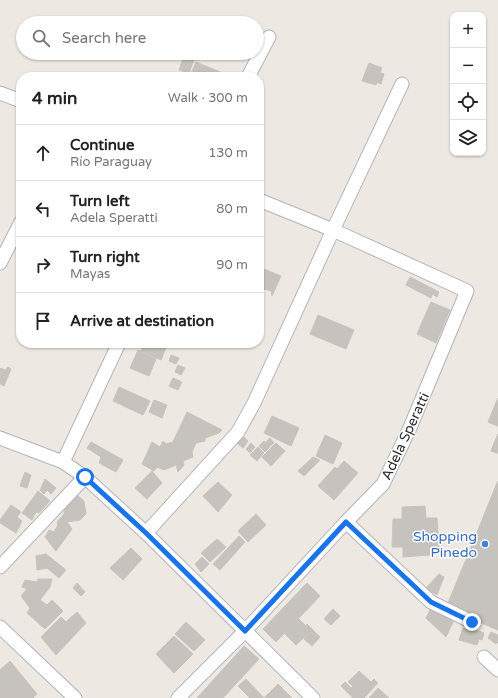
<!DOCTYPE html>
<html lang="en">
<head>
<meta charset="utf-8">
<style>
  body { margin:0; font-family:"Varela Round",sans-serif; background:#f2f2f2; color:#222 }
  .controls { position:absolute; right:12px; top:12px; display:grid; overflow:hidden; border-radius:8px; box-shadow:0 1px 3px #0004 }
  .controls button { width:36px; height:36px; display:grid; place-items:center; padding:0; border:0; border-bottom:1px solid #e0e0e0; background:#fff; color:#222; font:20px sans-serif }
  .stop { position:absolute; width:12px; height:12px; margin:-9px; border:3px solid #1a73e8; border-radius:50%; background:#fff }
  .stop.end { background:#1a73e8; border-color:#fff; box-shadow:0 1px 4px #0008 }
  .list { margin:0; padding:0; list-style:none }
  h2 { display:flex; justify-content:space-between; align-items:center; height:52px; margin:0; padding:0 16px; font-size:17px }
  h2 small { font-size:13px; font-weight:400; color:#767676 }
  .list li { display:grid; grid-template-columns:26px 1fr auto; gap:12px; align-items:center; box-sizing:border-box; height:56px; padding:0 16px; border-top:1px solid #e0e0e0 }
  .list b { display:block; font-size:15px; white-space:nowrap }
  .list p { margin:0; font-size:13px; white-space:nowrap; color:#767676 }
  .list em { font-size:13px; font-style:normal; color:#767676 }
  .icon { flex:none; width:22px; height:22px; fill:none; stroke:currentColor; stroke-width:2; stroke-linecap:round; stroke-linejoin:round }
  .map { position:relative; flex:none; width:498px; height:698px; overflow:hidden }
  .search { position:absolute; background:#fff; box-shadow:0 1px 3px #0004; left:16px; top:16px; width:248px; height:44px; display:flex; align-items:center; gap:10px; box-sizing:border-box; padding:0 14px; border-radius:22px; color:#767676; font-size:15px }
  .panel { position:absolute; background:#fff; box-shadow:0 1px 3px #0004; left:16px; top:72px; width:248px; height:276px; border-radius:16px }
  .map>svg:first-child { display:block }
  .building { fill:#c6c2bd; stroke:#c9c4bb }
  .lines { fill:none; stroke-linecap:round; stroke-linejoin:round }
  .minor-casing { stroke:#b2b3bc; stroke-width:15 }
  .minor { stroke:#fff; stroke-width:13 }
  .route { stroke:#1a73e8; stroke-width:5 }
  .shop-dot { fill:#3f7fe0; stroke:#fff; stroke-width:1.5 }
  .labels { text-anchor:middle; stroke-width:3; stroke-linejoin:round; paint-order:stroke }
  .street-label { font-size:14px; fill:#2d2d2d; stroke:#fff }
  .shop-label { font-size:14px; fill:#366cbe; stroke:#fff; text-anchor:end }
</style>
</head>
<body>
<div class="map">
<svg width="498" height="698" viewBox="0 0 498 698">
  <rect width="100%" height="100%" fill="#ede8e2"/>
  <!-- building -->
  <path class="building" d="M184,56L194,60L189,73L179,70Z
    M196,62L225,74L224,77H194L190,76Z
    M369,63L382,68L380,73L384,74L381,84L377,82L376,85L362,81Z
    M259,267L281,276L272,296L271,291L264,289L263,292L259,290Z
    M410,277L439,292L437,297L432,294L431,298L406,285Z
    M431,302L450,310L436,343L417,334Z
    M318,315L354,330L346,349L310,334Z
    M144,343H168L161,360L141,351Z
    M138,350L156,359L149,376L130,368Z
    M171,355L179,358L176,364L169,361Z
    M178,365L185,368L181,375L175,372Z
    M8,367L11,369L4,386L0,384V368L5,370Z
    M173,378L182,382L178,390L169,386Z
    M119,387L150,401L143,415L113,401Z
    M498,398V426L488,422Z
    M498,399V426L489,422Z
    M498,399V426L489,422Z
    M154,400L167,405L162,418L149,412Z
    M187,412L222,430L219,433L205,438V441L196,443L192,452L193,457L183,461L184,465L178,472L176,465L164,470L157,467L154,471L142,464L152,442L160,447L163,441L166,444L173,442Z
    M272,416L299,428L291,446L264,433Z
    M498,434V453L491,451Z
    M498,434V453L491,451Z
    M325,435L342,443L333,464L316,456Z
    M498,435V453L491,451Z
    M243,436L248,441L243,448L237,443Z
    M270,438L274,443L270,446L266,442Z
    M264,441L270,447L265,452L259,446Z
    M91,442L123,460L116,472L99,463L101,457L87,448Z
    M251,443L255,447L250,453L246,449Z
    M276,443L285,451L271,466L262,457Z
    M258,447L264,453L257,461L250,455Z
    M313,457L320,460L304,476L298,471Z
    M344,461L358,473L334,500L318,486L335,467L337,469Z
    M152,471L162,483L147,499L135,488Z
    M25,472L31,475L27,488L20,486Z
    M45,479L56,488L51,494L47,490L44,494L40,490Z
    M498,481V630L489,626L492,619L450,602Z
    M498,481V630L446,608Z
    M498,481V630L489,626L492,619L450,602Z
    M218,482L232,495L218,512L203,496Z
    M38,491L50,501L39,513L36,512L32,520L22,513Z
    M77,495L84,501L86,514L80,520L67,522L72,529L56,551L45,537L49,530L54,532L58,525L57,522L64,514L65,502Z
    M11,505L21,512L17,517L22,521L16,533L0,523V520Z
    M425,506L426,518H437L439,548H429L430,555L403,557V547H392L393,519H402V507Z
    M256,514L266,525L248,542L238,531Z
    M239,536L245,542L220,570L213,564Z
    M217,539L226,547L210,562L201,553Z
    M131,548L142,559L123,580L110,568Z
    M46,554L66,570L59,578L47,568L37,570L36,556Z
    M202,557L209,564L201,572L195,564Z
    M439,574L444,577L437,595L426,588Z
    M38,579H52L50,587L40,600L47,605L52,600L63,611L45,629L27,613L30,608L21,596L27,589L22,587L25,580L37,582Z
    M77,583L85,592L81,596L73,588Z
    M307,583L320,596L276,642L263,629Z
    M432,606L455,618L446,637L426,618Z
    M333,609L340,616L331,625L324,619Z
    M77,612L86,623L56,655L41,637L61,617L66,622Z
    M299,619L305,625L303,627L309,633L296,645L284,633Z
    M186,622L205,640L194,651L175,634Z
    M307,624L320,637L312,646L304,639L310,633L304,627Z
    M466,626L484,633L482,640L479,639L477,645L459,640L463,628L465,629Z
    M491,632L498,635V642L496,644L488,638Z
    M174,636L193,654L174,673L156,654Z
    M244,646L259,659L223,698H197Z
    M10,661L37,694L33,698H0V670Z
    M359,671L371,682L374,679L378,683L364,698H353L341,686L345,682L351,688L353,686L348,682Z
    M246,679L264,698L278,684L292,698H250L238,686Z
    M378,688L389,698H369Z"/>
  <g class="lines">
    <!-- minor casing -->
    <g class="minor-casing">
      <path id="minor" d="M248,77L269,37
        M0,93L21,101
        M0,263L21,222
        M0,438L63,462L85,477L146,533L313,698
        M63,462L119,343
        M346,522L431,602L472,622
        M146,533L238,432L254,403L333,230L402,84
        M0,567L85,477
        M0,627L75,698
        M484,657L498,670
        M178,698L245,631L346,522L383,484L409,430L467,291L333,230L259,200"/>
    </g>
    <!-- minor -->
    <use href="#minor" class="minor"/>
  </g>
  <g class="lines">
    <!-- route -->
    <path class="route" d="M85,477L146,533L245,631L346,522L431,602L472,622"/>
  </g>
  <!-- markers -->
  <circle class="shop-dot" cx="485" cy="544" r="4"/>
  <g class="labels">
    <!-- street labels -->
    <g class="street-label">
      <text transform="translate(405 436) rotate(-65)" y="5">Adela Speratti</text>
    </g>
    <!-- shop labels -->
    <g class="shop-label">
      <text x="477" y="541">Shopping<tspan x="477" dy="16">Pinedo</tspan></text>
    </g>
  </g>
</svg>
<div class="controls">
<button>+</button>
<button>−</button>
<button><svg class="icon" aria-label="locate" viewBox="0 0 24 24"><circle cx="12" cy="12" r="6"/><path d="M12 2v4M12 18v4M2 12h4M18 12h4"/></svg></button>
<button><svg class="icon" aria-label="layers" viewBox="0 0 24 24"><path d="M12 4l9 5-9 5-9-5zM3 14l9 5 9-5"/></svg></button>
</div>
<div class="stop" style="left:85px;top:477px"></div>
<div class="stop end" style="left:472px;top:622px"></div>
<div class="search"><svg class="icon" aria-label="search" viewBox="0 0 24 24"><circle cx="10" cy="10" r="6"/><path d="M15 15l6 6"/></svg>Search here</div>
<section class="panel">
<h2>4 min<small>Walk · 300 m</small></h2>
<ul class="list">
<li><svg class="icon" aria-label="ahead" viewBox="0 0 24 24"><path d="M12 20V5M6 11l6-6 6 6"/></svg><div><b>Continue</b><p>Río Paraguay</p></div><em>130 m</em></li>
<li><svg class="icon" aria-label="left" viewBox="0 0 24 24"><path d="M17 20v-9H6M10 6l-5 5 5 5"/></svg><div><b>Turn left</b><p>Adela Speratti</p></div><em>80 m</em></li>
<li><svg class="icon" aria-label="right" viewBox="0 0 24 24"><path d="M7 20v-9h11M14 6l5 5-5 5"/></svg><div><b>Turn right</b><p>Mayas</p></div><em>90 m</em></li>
<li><svg class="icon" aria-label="arrive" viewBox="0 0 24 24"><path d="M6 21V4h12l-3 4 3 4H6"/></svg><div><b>Arrive at destination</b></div></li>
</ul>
</section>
</div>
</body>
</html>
